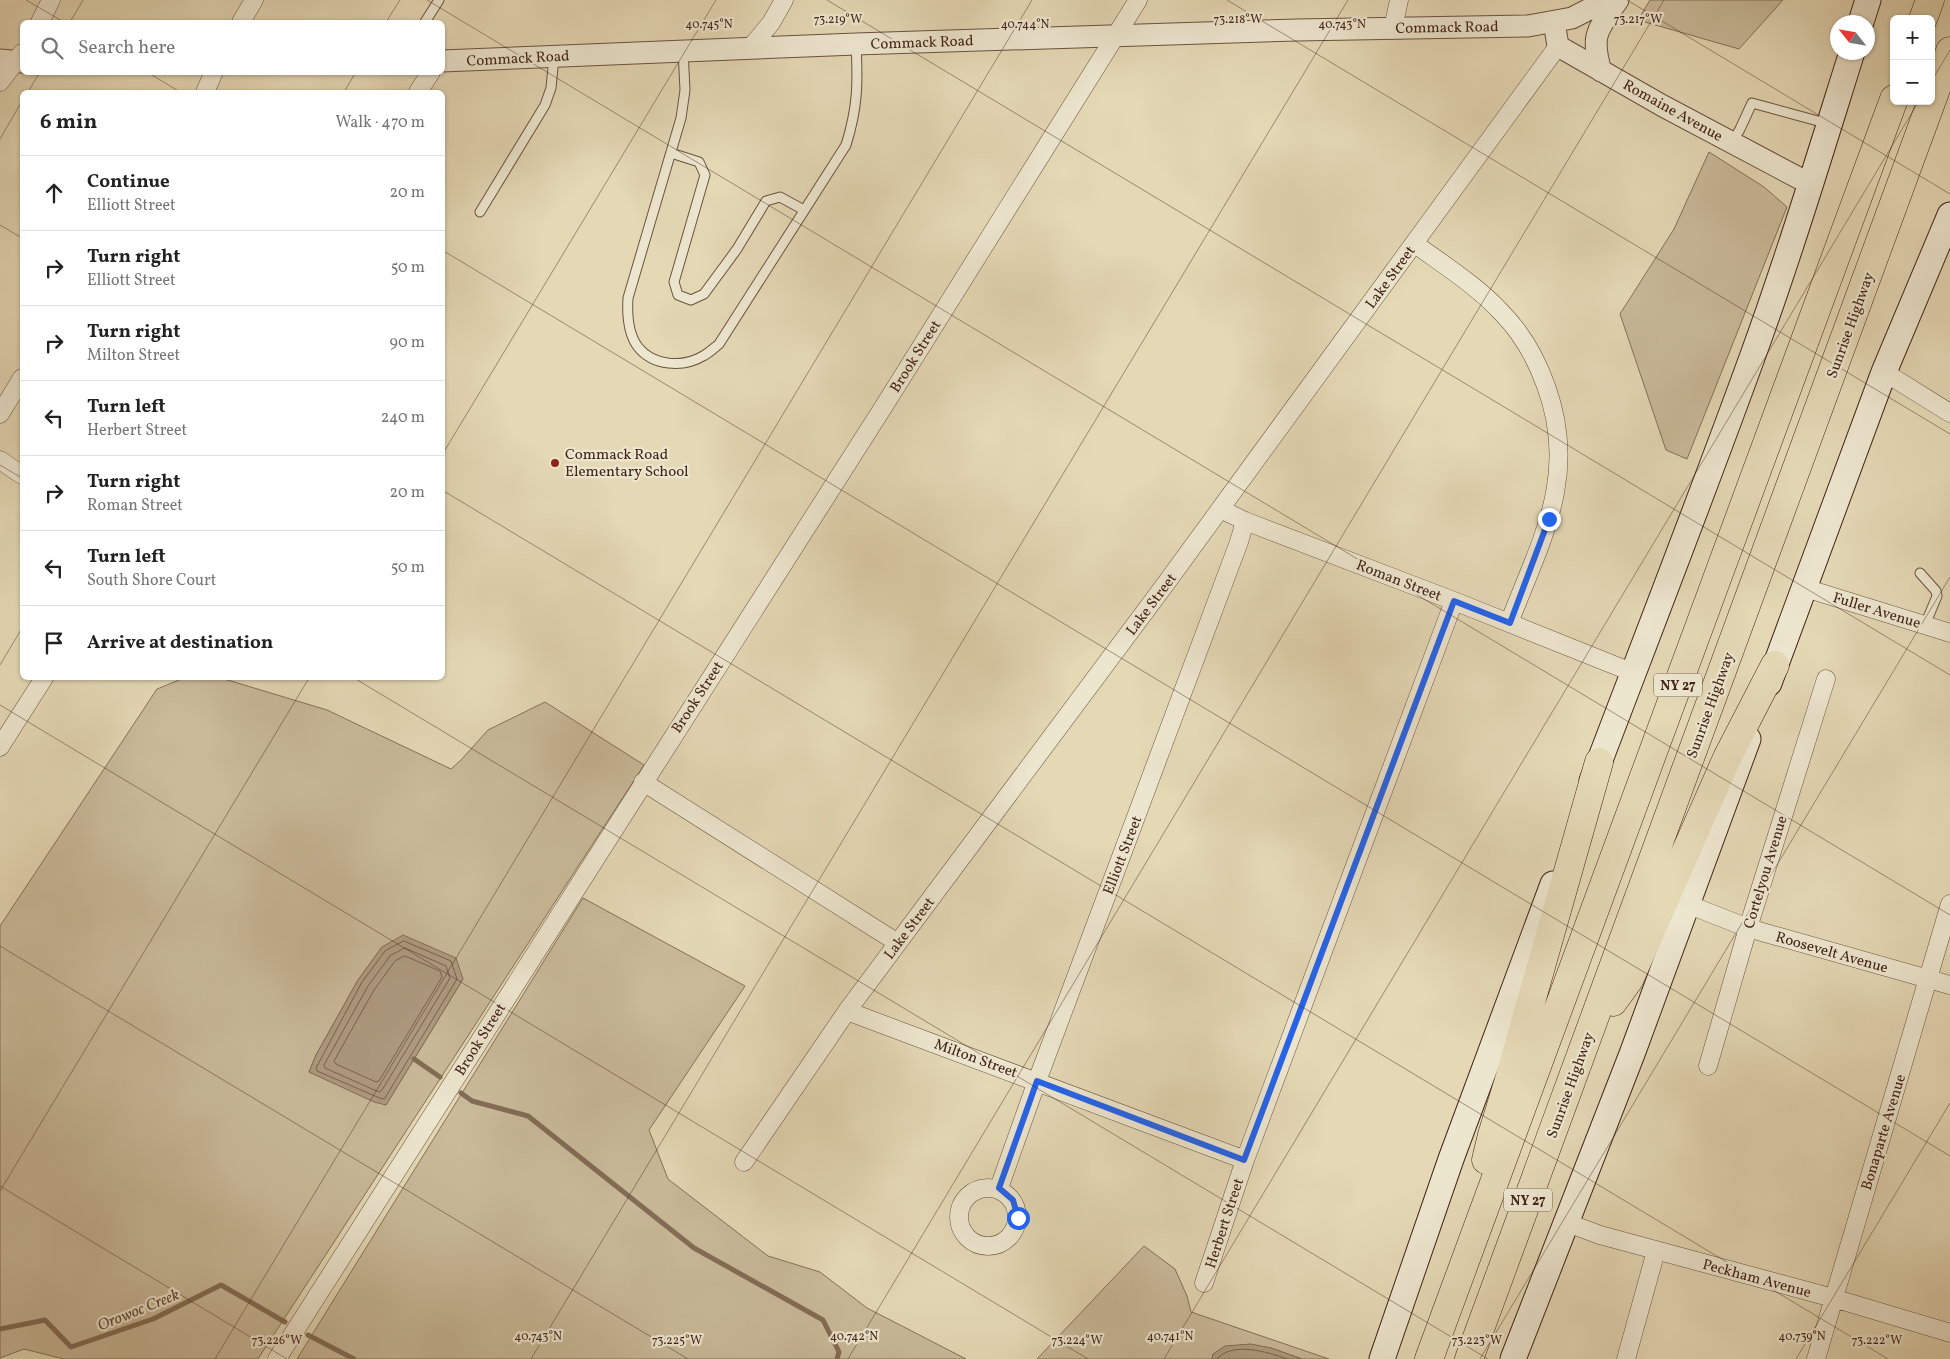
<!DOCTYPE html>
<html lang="en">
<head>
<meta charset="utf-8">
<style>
  body { margin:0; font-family:Vollkorn,serif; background:#f2f2f2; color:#222 }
  .controls { position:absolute; right:15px; top:15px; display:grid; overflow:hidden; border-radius:8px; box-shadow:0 1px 4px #0004 }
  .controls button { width:45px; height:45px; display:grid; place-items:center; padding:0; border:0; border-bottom:1px solid #e0e0e0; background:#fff; color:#222; font:25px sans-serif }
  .compass { position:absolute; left:1830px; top:15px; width:45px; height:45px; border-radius:50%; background:#fff; box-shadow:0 1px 4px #0004; rotate:301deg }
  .stop { position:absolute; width:15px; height:15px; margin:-11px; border:4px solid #2563eb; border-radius:50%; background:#fff }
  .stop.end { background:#2563eb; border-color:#fff; box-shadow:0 1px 5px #0008 }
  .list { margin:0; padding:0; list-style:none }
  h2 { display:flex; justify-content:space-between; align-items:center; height:65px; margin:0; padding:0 20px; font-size:21px }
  h2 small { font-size:16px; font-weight:400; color:#767676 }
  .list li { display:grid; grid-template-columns:32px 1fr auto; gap:15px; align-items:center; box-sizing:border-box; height:75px; padding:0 20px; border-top:1px solid #e0e0e0 }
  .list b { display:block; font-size:19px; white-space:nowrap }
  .list p { margin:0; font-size:16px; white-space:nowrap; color:#767676 }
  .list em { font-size:16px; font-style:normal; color:#767676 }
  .icon { flex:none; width:28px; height:28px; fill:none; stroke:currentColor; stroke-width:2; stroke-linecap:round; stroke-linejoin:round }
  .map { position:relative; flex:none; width:1950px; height:1359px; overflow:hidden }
  .search { position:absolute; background:#fff; box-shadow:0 1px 4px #0004; left:20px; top:20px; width:425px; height:55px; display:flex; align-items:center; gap:12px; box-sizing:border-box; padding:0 18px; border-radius:8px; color:#767676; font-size:19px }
  .panel { position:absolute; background:#fff; box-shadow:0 1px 4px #0004; left:20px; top:90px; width:425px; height:590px; border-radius:8px }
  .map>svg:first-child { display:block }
  .green { fill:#c9ba9a; stroke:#867059; fill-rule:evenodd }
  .water { fill:#ad9b80; stroke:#836c56 }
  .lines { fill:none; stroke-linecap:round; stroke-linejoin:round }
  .shore { stroke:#78604c; stroke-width:1 }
  .stream { stroke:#836c56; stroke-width:5 }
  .service-casing { stroke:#6b523f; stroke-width:11 }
  .minor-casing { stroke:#6b523f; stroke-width:19 }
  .tertiary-casing { stroke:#6b523f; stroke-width:23 }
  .secondary-casing { stroke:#432518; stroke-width:27 }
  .motorway-casing { stroke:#432518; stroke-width:29 }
  .service { stroke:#ede6cf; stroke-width:9 }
  .minor { stroke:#ede6cf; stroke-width:18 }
  .tertiary { stroke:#ede6cf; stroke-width:21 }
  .secondary { stroke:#ede6cf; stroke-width:25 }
  .motorway { stroke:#e4d8b5; stroke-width:28 }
  .route { stroke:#2563eb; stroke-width:6 }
  .ticks { fill:none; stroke:#432518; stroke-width:1; stroke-opacity:0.45 }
  .poi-dot { fill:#8f2418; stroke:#ede6cf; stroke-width:2 }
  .labels { text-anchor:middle; stroke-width:4.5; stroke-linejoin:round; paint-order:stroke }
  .shield { fill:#ede6cf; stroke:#765f4f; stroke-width:1 }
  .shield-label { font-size:14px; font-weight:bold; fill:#432518 }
  .street-label { font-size:15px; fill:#432518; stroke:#ede6cf }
  .poi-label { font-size:15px; fill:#432518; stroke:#ede6cf; text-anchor:start }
  .water-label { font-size:16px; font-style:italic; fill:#634837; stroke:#ede6cf }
  .ticks-label { font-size:12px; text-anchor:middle; fill:#432518; stroke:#ede6cf; stroke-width:4.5; stroke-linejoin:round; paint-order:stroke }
</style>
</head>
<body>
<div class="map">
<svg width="1950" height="1359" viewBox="0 0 1950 1359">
  <rect width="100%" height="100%" fill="#e4d8b5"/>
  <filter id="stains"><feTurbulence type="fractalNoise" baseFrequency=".004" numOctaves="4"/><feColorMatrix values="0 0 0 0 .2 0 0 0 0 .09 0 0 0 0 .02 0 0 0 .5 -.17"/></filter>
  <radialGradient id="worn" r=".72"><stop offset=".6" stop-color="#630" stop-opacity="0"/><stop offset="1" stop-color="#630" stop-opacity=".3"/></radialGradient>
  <!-- green -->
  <path class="green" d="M1650,0H1783L1739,49L1638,20Z
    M1709,152L1764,187L1787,207L1687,459L1666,450L1620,314L1674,229Z
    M184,678H221L327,710L451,769L461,760L488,730L545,702L644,765L258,1359H64L24,1349L0,1358V926L157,689ZM382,947L463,979L386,1105L309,1072L316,1055L358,980Z
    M583,898L745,986L649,1130L668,1179L768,1256L820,1272L867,1308L966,1359H297Z
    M1144,1246L1175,1269L1187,1296L1191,1312L1329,1359H1302L1271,1348L1213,1354L1212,1359H1037Z"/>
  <!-- water -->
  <path class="water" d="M403,935L456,958L463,979L386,1105L374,1102L309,1072L316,1055L358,980L382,947Z
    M1251,1344L1271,1348L1302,1359H1212L1213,1354L1225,1346Z"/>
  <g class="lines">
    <!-- shore -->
    <path class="shore" d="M404,941L451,961L457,979L385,1098L382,1099L317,1071L316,1068L362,982L385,951Z
      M405,948L446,966L450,978L382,1090L379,1092L325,1068L324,1065L368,986L390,956Z
      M405,956L440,971L442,977L379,1081L376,1082L336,1064L334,1061L374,990L395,961Z
      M1217,1359C1232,1341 1268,1352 1287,1359"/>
    <!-- stream -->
    <path class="stream" d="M414,1059L440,1077
      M461,1093L472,1101L528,1116L694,1248L823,1320L839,1352L837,1359
      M0,1329L45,1320L71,1347L153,1319L221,1285L285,1322
      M308,1335L354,1359"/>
    <!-- service casing -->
    <g class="service-casing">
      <path id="service" d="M425,22L439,0
        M683,50L685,90L681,118L628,298C627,314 628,334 638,347C653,366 683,368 703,356C709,353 714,348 719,344L846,145C858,107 858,82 856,44
        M1732,143L1740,129L1752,103L1829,124
        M671,153L699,162L705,175L674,282L678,295L691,300L704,294L737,249L766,201L780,197L804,210
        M480,212L545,105L551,88L554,57
        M1920,573L1936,591L1937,596L1925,625"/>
    </g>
    <!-- minor casing -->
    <g class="minor-casing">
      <path id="minor" d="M40,22L51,0
        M241,22L254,0
        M1393,28L1399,0
        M751,47L771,23L784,0
        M0,82L22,53
        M205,92L214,72
        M418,92L431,72
        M1415,244C1444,265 1477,286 1501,312C1522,333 1536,358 1546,386C1579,476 1541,540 1509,623
        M1884,372L1950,413
        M0,414L22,378
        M0,460L22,475
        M1220,509L1245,521L1454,601L1634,673
        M1805,588L1950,633
        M0,747L44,678
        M643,782L898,943
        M1687,904L1748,928L1950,985
        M847,1011L1245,1160
        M1708,1066L1748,928L1826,679
        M744,1162L847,1011L1164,586L1558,46
        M959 1217a29 29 0 1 1 58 0a29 29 0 1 1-58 0Z
        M999,1188L1037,1081L1239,542L1245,521
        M1565,1222L1600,1235L1833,1298L1950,1333
        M1204,1283L1245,1160L1454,601
        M277,1359L884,406L1138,0
        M1626,1359L1656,1251
        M1816,1359L1950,904"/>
    </g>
    <!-- tertiary casing -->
    <g class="tertiary-casing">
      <path id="tertiary" d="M1554,22L1558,46L1663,106L1810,184
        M0,60L22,62
        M442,61L856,44L1297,30L1528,26L1572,18L1607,0
        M1601,71C1590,35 1598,29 1618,0"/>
    </g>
    <!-- secondary casing -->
    <g class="secondary-casing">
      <path id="secondary" d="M1861,22L1868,0
        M1769,683L1884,372L1950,215
        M1592,781C1646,639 1701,498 1753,355C1789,256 1820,154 1852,52
        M1382,1359L1451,1159L1553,884
        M1513,1359L1632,1054L1748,739"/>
    </g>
    <!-- motorway casing -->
    <g class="motorway-casing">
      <path id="motorway" d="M1923,19L1930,0
        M1613,1002L1629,980L1727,758L1775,665
        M1486,1160L1492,1135L1508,1083L1599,762
        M1429,1359L1894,99
        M1469,1359L1950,51"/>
    </g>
    <!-- service -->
    <use href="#service" class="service"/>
    <!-- minor -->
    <use href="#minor" class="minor"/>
    <!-- tertiary -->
    <use href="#tertiary" class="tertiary"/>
    <!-- secondary -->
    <use href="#secondary" class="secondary"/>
    <!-- motorway -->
    <use href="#motorway" class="motorway"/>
  </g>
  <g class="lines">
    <!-- route -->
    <path class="route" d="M1018,1218L1013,1200L999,1188L1037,1081L1244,1160L1454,601L1510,623L1549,519"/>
  </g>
  <!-- ticks -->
  <path class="ticks" d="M26,0L64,22M427,0L1950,915M827,0L1950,675M1227,0L1950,434M1627,0L1950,194M70,22L83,0M386,22L400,0M147,72L180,92M1931,82L1950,50M28,92L40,72M344,92L356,72M0,139L22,101M0,225L22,238M442,250L1950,1156M442,455L716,0M0,465L22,478M442,490L1888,1359M0,665L22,628M354,678L1488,1359M0,705L1088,1359M0,946L688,1359M0,1186L287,1359M0,1191L309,678M215,1359L1032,0M531,1359L1348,0M848,1359L1664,0M1164,1359L1919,101M1480,1359L1950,577M1796,1359L1950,1103"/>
  <!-- markers -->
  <circle class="poi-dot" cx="555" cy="463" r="5"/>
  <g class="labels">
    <!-- shield labels -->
    <g class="shield">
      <rect x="1654" y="673.5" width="48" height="23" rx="4"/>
      <rect x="1504" y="1188.5" width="48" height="23" rx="4"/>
    </g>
    <g class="shield-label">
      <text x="1678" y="690">NY 27</text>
      <text x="1528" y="1205">NY 27</text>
    </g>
    <!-- street labels -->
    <g class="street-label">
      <text transform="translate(1447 27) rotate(-1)" y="5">Commack Road</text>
      <text transform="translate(922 42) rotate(-2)" y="5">Commack Road</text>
      <text transform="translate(518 58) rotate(-3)" y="5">Commack Road</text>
      <text transform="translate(1673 110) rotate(29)" y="5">Romaine Avenue</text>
      <text transform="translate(1390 277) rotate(-54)" y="5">Lake Street</text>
      <text transform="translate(1850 325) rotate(-70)" y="5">Sunrise Highway</text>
      <text transform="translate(915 356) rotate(-58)" y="5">Brook Street</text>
      <text transform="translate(1399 580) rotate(21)" y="5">Roman Street</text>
      <text transform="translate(1151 604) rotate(-53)" y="5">Lake Street</text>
      <text transform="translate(1877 610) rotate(17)" y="5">Fuller Avenue</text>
      <text transform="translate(697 697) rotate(-57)" y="5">Brook Street</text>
      <text transform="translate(1710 705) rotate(-70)" y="5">Sunrise Highway</text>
      <text transform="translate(1122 855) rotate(-69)" y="5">Elliott Street</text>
      <text transform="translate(1765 872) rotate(-73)" y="5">Cortelyou Avenue</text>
      <text transform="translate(909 928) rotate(-53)" y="5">Lake Street</text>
      <text transform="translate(1832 952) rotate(16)" y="5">Roosevelt Avenue</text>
      <text transform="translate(480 1039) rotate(-58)" y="5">Brook Street</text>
      <text transform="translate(976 1058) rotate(20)" y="5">Milton Street</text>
      <text transform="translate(1570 1085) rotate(-70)" y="5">Sunrise Highway</text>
      <text transform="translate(1883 1132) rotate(-73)" y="5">Bonaparte Avenue</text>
      <text transform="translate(1224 1223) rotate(-72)" y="5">Herbert Street</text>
      <text transform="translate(1757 1278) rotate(15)" y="5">Peckham Avenue</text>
    </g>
    <!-- poi labels -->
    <g class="poi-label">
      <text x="565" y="459">Commack Road<tspan x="565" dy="17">Elementary School</tspan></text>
    </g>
    <!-- water labels -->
    <g class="water-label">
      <text transform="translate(138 1309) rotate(-22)" y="6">Orowoc Creek</text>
    </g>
  </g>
  <g class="ticks-label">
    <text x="838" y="23">73.219°W</text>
    <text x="1238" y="23">73.218°W</text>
    <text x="1638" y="23">73.217°W</text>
    <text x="709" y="28">40.745°N</text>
    <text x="1025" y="28">40.744°N</text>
    <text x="1342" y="28">40.743°N</text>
    <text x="538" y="1340">40.743°N</text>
    <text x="854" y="1340">40.742°N</text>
    <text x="1170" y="1340">40.741°N</text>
    <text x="1802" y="1340">40.739°N</text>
    <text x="277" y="1344">73.226°W</text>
    <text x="677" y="1344">73.225°W</text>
    <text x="1077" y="1344">73.224°W</text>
    <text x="1477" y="1344">73.223°W</text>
    <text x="1877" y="1344">73.222°W</text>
  </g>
  <rect width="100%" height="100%" filter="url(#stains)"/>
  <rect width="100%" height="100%" fill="url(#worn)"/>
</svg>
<div class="controls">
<button>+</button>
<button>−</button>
</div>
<svg class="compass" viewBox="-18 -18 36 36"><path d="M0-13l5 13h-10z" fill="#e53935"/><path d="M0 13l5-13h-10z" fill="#767676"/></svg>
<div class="stop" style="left:1018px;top:1218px"></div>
<div class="stop end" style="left:1549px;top:519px"></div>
<div class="search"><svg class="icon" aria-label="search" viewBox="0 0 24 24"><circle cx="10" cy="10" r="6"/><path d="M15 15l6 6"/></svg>Search here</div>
<section class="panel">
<h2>6 min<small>Walk · 470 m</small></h2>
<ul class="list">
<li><svg class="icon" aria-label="ahead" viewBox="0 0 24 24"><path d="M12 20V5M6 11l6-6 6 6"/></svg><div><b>Continue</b><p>Elliott Street</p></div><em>20 m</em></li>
<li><svg class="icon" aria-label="right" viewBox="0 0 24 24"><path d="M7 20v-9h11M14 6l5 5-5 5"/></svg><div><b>Turn right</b><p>Elliott Street</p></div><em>50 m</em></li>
<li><svg class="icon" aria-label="right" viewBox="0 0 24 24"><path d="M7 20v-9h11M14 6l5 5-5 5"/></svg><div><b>Turn right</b><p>Milton Street</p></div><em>90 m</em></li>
<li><svg class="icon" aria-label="left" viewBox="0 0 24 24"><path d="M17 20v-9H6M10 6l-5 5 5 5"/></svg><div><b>Turn left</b><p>Herbert Street</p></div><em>240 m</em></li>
<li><svg class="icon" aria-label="right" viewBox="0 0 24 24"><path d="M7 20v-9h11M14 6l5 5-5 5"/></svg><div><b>Turn right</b><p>Roman Street</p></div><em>20 m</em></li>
<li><svg class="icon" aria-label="left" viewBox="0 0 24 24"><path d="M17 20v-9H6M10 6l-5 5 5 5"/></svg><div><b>Turn left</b><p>South Shore Court</p></div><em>50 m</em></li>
<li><svg class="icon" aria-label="arrive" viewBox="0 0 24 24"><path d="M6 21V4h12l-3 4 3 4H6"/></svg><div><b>Arrive at destination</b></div></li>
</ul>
</section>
</div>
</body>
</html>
